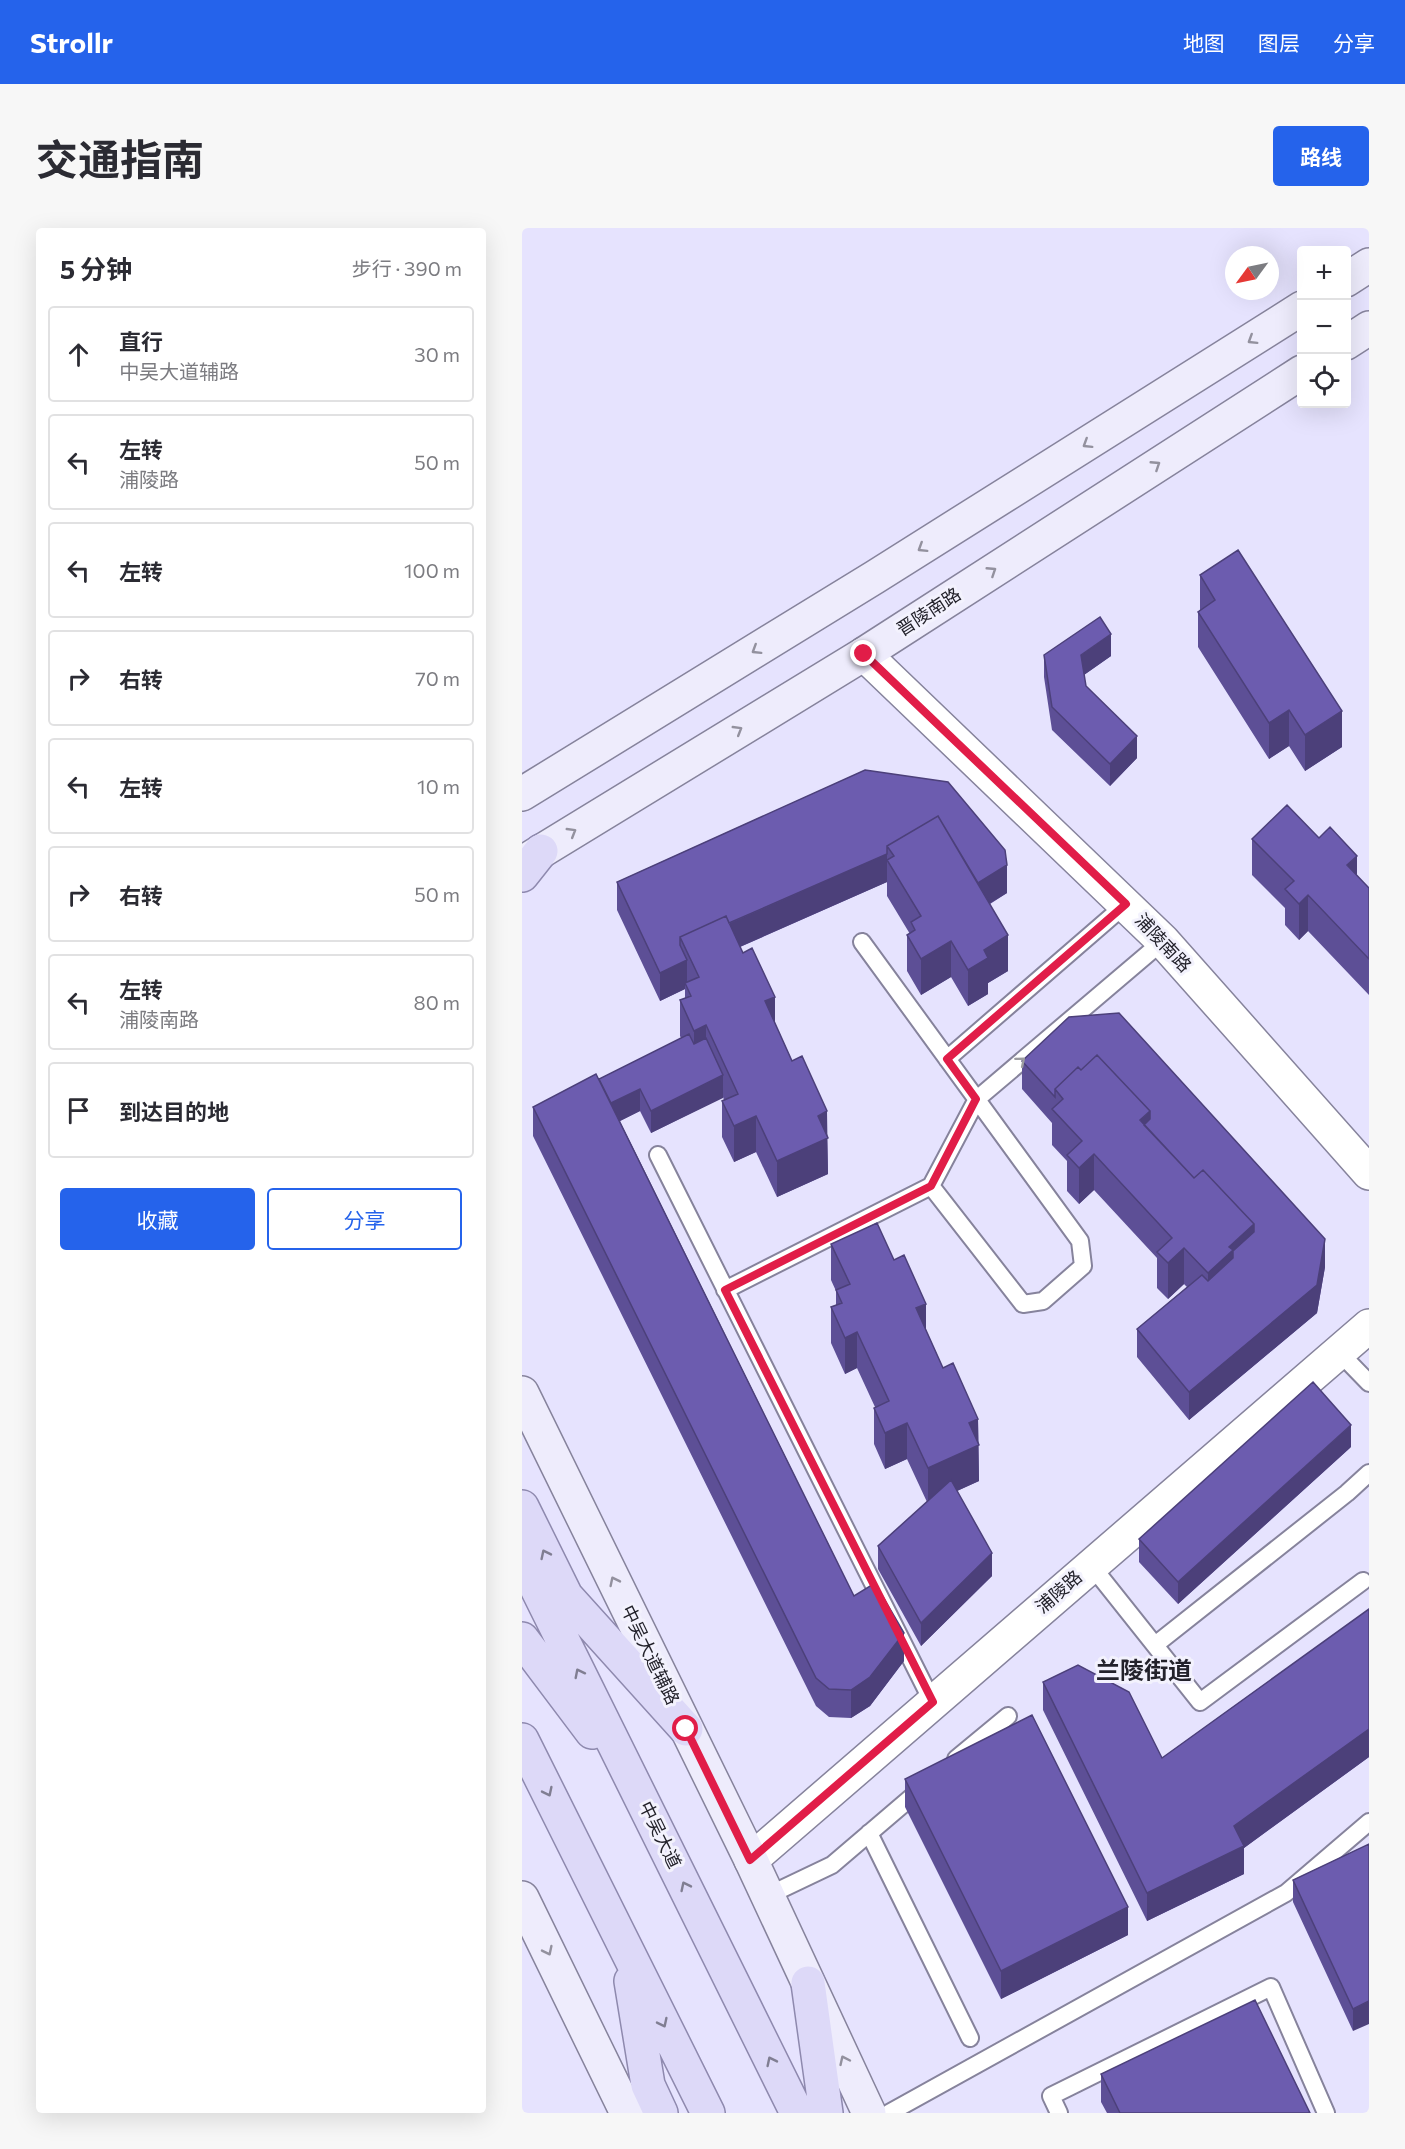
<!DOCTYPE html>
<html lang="zh">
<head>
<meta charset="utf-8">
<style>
  body { margin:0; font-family:Commissioner,"Noto Sans SC",sans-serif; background:#f7f7f7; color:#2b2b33 }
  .controls { position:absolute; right:18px; top:18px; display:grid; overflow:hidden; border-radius:6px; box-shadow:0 6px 24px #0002 }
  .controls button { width:54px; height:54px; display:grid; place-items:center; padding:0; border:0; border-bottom:2px solid #e1e1e2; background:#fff; color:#2b2b33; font:30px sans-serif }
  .compass { position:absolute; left:703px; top:18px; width:54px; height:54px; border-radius:50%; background:#fff; box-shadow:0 6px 24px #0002; rotate:237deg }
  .stop { position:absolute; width:18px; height:18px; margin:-14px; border:4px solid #e11d48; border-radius:50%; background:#fff }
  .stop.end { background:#e11d48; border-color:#fff; box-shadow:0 2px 6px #0008 }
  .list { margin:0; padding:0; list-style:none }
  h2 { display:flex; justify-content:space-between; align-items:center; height:78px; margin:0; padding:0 24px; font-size:26px }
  h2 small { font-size:20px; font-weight:400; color:#7c7c81 }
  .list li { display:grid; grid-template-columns:39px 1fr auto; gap:18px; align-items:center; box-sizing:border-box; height:96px; margin:0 12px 12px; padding:0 12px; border:2px solid #e1e1e2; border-radius:6px }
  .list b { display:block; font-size:22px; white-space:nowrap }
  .list p { margin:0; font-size:20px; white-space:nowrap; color:#7c7c81 }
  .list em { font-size:20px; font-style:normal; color:#7c7c81 }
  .actions { display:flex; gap:12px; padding:18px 24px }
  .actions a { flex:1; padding:14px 0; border:2px solid #2563eb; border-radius:6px; text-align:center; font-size:21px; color:#2563eb }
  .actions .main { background:#2563eb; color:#fff }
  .icon { flex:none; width:33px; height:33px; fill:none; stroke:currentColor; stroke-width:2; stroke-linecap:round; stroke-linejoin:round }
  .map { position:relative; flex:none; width:847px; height:1885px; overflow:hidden; border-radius:6px }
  header { display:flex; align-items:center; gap:36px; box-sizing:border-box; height:84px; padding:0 30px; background:#2563eb; color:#fff }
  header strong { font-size:28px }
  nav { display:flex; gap:33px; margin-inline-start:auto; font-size:21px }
  .intro { display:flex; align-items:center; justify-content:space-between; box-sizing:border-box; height:144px; padding:0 36px }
  h1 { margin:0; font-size:42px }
  .button { padding:15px 27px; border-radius:6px; background:#2563eb; color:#fff; font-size:21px; font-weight:700 }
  main { display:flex; gap:36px; padding:0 36px }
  aside { flex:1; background:#fff; border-radius:6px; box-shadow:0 6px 24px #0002 }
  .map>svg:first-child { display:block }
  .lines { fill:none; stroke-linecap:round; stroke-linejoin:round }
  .service-casing { stroke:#86839c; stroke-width:20 }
  .minor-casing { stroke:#86839c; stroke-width:36 }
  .secondary-casing { stroke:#86839c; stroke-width:36 }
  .primary-casing { stroke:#8e89ae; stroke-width:36 }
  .service { stroke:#fff; stroke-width:16 }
  .minor { stroke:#fff; stroke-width:33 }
  .secondary { stroke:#eeecfc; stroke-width:33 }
  .primary { stroke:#ddd9f8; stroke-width:33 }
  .wall { fill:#5d4f96 }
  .shaded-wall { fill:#4c407a }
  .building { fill:#6c5caf; stroke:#4c407a; stroke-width:1.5 }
  .oneway { stroke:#93919e }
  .oneway2 { stroke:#9c9ca0 }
  .oneway3 { stroke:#807e92 }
  .route { stroke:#e11d48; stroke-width:8 }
  .labels { text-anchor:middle; stroke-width:6; stroke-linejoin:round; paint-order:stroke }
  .street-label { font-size:18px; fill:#23222b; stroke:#f3f2fd }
  .district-label { font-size:24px; font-weight:bold; fill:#23222b; stroke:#f3f2fd }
</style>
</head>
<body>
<header>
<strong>Strollr</strong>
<nav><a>地图</a><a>图层</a><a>分享</a></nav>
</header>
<div class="intro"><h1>交通指南</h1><a class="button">路线</a></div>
<main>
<aside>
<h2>5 分钟<small>步行 · 390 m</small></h2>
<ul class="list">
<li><svg class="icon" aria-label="ahead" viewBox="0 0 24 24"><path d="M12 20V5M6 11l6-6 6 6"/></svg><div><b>直行</b><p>中吴大道辅路</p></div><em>30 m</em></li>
<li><svg class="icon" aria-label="left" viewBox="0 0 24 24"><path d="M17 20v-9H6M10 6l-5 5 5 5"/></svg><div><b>左转</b><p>浦陵路</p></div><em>50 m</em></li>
<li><svg class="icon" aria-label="left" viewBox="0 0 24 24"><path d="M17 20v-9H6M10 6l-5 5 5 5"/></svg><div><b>左转</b></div><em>100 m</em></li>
<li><svg class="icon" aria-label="right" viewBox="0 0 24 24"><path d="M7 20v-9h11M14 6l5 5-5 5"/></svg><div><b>右转</b></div><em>70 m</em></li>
<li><svg class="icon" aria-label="left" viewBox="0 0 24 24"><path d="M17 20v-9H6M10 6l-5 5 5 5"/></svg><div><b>左转</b></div><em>10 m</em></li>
<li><svg class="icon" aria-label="right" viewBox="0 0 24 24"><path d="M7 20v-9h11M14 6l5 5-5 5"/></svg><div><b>右转</b></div><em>50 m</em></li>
<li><svg class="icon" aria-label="left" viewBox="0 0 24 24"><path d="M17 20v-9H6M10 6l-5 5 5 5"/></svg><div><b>左转</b><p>浦陵南路</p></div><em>80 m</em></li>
<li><svg class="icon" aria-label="arrive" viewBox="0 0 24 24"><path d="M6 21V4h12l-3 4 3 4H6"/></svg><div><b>到达目的地</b></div></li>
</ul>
<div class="actions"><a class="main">收藏</a><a>分享</a></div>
</aside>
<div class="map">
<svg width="847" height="1885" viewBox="0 0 847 1885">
  <rect width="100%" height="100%" fill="#e6e3fe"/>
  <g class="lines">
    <!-- service casing -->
    <g class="service-casing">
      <path id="service" d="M340,714L558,1013L561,1038L521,1073L501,1076L409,958
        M425,831L604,676
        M136,927L411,1475
        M203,1062L409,958L455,871L641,713
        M816,1123L847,1155
        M569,1337L678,1474L841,1353
        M633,1417L825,1265L847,1245
        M434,1531L486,1488
        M347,1605L448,1810
        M245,1668L310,1637L399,1561
        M367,1885L764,1665L847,1594
        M537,1885L529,1868L749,1759L804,1885"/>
    </g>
    <!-- minor casing -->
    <g class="minor-casing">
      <path id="minor" d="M342,426L641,713L847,945
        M229,1632L847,1098"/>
    </g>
    <!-- secondary casing -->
    <g class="secondary-casing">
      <path id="secondary" d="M824,52L847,37
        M824,115L847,100
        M0,566L353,349L780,80
        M0,635L342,426L780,144
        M0,1165L229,1632L347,1885
        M0,1670L105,1885"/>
    </g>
    <!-- primary casing -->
    <g class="primary-casing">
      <path id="primary" d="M0,647L19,623
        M0,1279L44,1368L164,1501
        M0,1330L275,1885
        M0,1411L70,1504
        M0,1512L186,1885
        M109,1753L126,1857L139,1885
        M286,1755L304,1885"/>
    </g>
    <!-- service -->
    <use href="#service" class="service"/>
    <!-- minor -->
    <use href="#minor" class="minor"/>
    <!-- secondary -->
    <use href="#secondary" class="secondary"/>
    <!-- primary -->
    <use href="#primary" class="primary"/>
  </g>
  <!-- wall -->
  <path class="wall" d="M678,347L820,519L783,543L767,518L747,531L676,419V384L678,382Z
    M522,427L589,428L562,447L564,458L615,530L588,558L530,502L522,449Z
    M343,542L485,665L468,676L486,743L466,755V766L446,778L429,749L399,767L385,743V707L388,706L365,668V654L218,719L305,909L306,946L255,969L234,924L212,934L200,909V873L202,872L201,869L129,905L118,883L98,893L332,1368L382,1433L348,1478L329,1490L307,1489L294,1478L11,908V879L77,851L159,810L158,808V772L163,770V761L138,773L95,682V654Z
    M797,610L847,660V767L786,703L777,712L763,697V680L730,647V611Z
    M500,833L803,1039L795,1085L667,1192L615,1129V1101L665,1059L662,1056L646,1071L635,1060V1030L572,962L557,976L545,963V933L530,917V895L500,861Z
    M309,1016L404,1102L421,1140L456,1191L457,1253L435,1263L470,1348L399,1418L356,1341V1318L405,1274L385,1231L363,1241L352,1216V1180L353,1179L335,1140L323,1146L309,1115V1079L314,1077V1063L309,1052Z
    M829,1219L656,1376L617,1334V1311Z
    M847,1381V1529L722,1620V1646L625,1693L521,1482V1454L640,1530Z
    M383,1551L606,1707L479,1771L383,1579Z
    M847,1616L831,1803L771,1674V1652Z
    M579,1846L788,1885H585L579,1874Z"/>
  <!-- shaded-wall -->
  <path class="shaded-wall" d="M589,406V428L559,449V427Z
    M767,482V518L747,531V495Z
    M820,483V519L783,543V507Z
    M615,508V530L588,558V536Z
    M365,626V654L172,739L161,716Z
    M835,628V664L825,637Z
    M485,637V665L452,685V657Z
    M786,667V703L777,712V676Z
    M486,707V743L466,755V766L446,778V742L462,722Z
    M429,713V749L399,767V731Z
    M165,732V758L163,755V761L138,773V745Z
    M253,769V805L243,773Z
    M184,797V833L172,839V803Z
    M201,847V870L129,905V883Z
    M118,861V883L86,899V876Z
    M305,883L306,946L255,969V933L296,888Z
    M628,883V911L618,892Z
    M234,888V924L212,934V898Z
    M572,926V962L557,976V940Z
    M732,996V1032L686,1081V1045L707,1019Z
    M803,1011V1039L795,1085L667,1192V1164Z
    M662,1020V1056L646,1071V1035Z
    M404,1076V1112L394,1080Z
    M335,1104V1140L323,1146V1110Z
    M456,1191L457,1253L406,1276V1240L447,1195Z
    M385,1195V1231L363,1241V1205Z
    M829,1197V1219L656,1376V1354Z
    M470,1325V1348L399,1418V1395Z
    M382,1405V1433L348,1478L329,1490V1462Z
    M847,1501V1529L722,1620V1646L625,1693V1665L712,1598Z
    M606,1679V1707L479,1771V1743Z
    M847,1773V1796L831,1803V1781Z"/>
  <!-- building -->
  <path class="building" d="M716,322L820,483L783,507L767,482L747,495L676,384L693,372L678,347Z
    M578,389L589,406L559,427L564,458L615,508L588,536L530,479L522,427Z
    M343,542L426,554L483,622L485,637L456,655L416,588L365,618V626L207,695L204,688L158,709V717L165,732L138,745L95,654Z
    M765,577L797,610L808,599L835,628L825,637L847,660V731L786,667L777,676L763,661L772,653L730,611Z
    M416,588L486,707L462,722L466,730L446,742L429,713L399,731L385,707L393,702L389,694L399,688L365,632L372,628L365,618Z
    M204,688L221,725L230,720L253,769L243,773L270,833L280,828L305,883L296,888L306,910L255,933L234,888L212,898L200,873L216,866L184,797L172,803L158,772L169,768L163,755L177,749L158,709Z
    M597,785L803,1011L795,1057L667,1164L615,1101L680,1047L686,1053L711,1030V1023L732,1004V996L681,942L672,950L622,897L628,891V883L575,827L559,842L556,839L533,861V869L500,833L547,789Z
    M167,806L172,816L184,810L201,847L129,883L118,861L89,875L77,851Z
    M575,827L628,883L618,892L672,950L681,942L732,996L707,1019L711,1022L686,1045L662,1020L646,1035L635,1024L650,1010L572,926L557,940L545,927L560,913L530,881L541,871L533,861L556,839L559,842Z
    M74,846L332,1368L353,1355L382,1405L348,1449L329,1462L307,1461L294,1450L11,879Z
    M355,995L372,1032L382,1027L404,1076L394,1080L421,1140L431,1135L456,1191L447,1195L457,1217L406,1240L385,1195L363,1205L352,1180L367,1173L335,1104L323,1110L309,1079L320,1075L314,1062L328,1056L309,1016Z
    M791,1154L829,1197L656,1354L617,1311Z
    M429,1252L470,1325L399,1395L356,1318Z
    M847,1381V1501L712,1598L722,1618L625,1665L521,1454L556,1437L607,1464L640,1530Z
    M510,1487L606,1679L479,1743L383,1551Z
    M847,1616V1773L831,1781L771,1652Z
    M733,1772L788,1885H598L579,1846Z"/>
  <!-- one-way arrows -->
  <defs><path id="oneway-chevron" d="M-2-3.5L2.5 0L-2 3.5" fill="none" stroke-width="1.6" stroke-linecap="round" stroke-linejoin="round" transform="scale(1.5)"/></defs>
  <g class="oneway">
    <use href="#oneway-chevron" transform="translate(730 112) rotate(148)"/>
    <use href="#oneway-chevron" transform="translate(565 216) rotate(148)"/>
    <use href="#oneway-chevron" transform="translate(634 237) rotate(-33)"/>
    <use href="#oneway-chevron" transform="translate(400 320) rotate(148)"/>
    <use href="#oneway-chevron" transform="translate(470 343) rotate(-33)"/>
    <use href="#oneway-chevron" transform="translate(234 422) rotate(148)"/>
    <use href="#oneway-chevron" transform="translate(216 502) rotate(-31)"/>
    <use href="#oneway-chevron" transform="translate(50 604) rotate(-31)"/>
    <use href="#oneway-chevron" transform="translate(92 1353) rotate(-116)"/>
    <use href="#oneway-chevron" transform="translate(26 1723) rotate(64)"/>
    <use href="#oneway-chevron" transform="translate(322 1832) rotate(-115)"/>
  </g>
  <use class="oneway2" href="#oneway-chevron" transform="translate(499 833) rotate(-40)"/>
  <g class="oneway3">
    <use href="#oneway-chevron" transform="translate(23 1326) rotate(-116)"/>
    <use href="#oneway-chevron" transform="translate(57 1445) rotate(-117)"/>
    <use href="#oneway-chevron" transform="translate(26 1564) rotate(64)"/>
    <use href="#oneway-chevron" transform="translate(163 1658) rotate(-116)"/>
    <use href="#oneway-chevron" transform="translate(141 1795) rotate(64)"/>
    <use href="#oneway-chevron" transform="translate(249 1833) rotate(-116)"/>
  </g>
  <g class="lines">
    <!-- route -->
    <path class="route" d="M164,1501L228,1632L411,1474L203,1062L409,958L454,871L425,831L604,676L342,426"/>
  </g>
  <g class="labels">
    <!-- street labels -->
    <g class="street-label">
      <text transform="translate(407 384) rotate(-33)" y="6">晋陵南路</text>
      <text transform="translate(641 715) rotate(47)" y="6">浦陵南路</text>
      <text transform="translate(537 1364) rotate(-41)" y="6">浦陵路</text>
      <text transform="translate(128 1427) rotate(64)" y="6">中吴大道辅路</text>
      <text transform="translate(138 1607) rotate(64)" y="6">中吴大道</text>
    </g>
    <!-- district labels -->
    <g class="district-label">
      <text x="622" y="1451">兰陵街道</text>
    </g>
  </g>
</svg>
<div class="controls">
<button>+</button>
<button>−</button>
<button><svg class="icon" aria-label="locate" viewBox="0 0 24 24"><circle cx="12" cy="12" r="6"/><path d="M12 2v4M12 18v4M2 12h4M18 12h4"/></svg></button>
</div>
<svg class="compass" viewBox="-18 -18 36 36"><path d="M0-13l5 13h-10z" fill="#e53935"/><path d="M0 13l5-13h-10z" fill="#7c7c81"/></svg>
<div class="stop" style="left:164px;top:1501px"></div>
<div class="stop end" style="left:342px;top:426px"></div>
</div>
</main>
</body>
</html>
